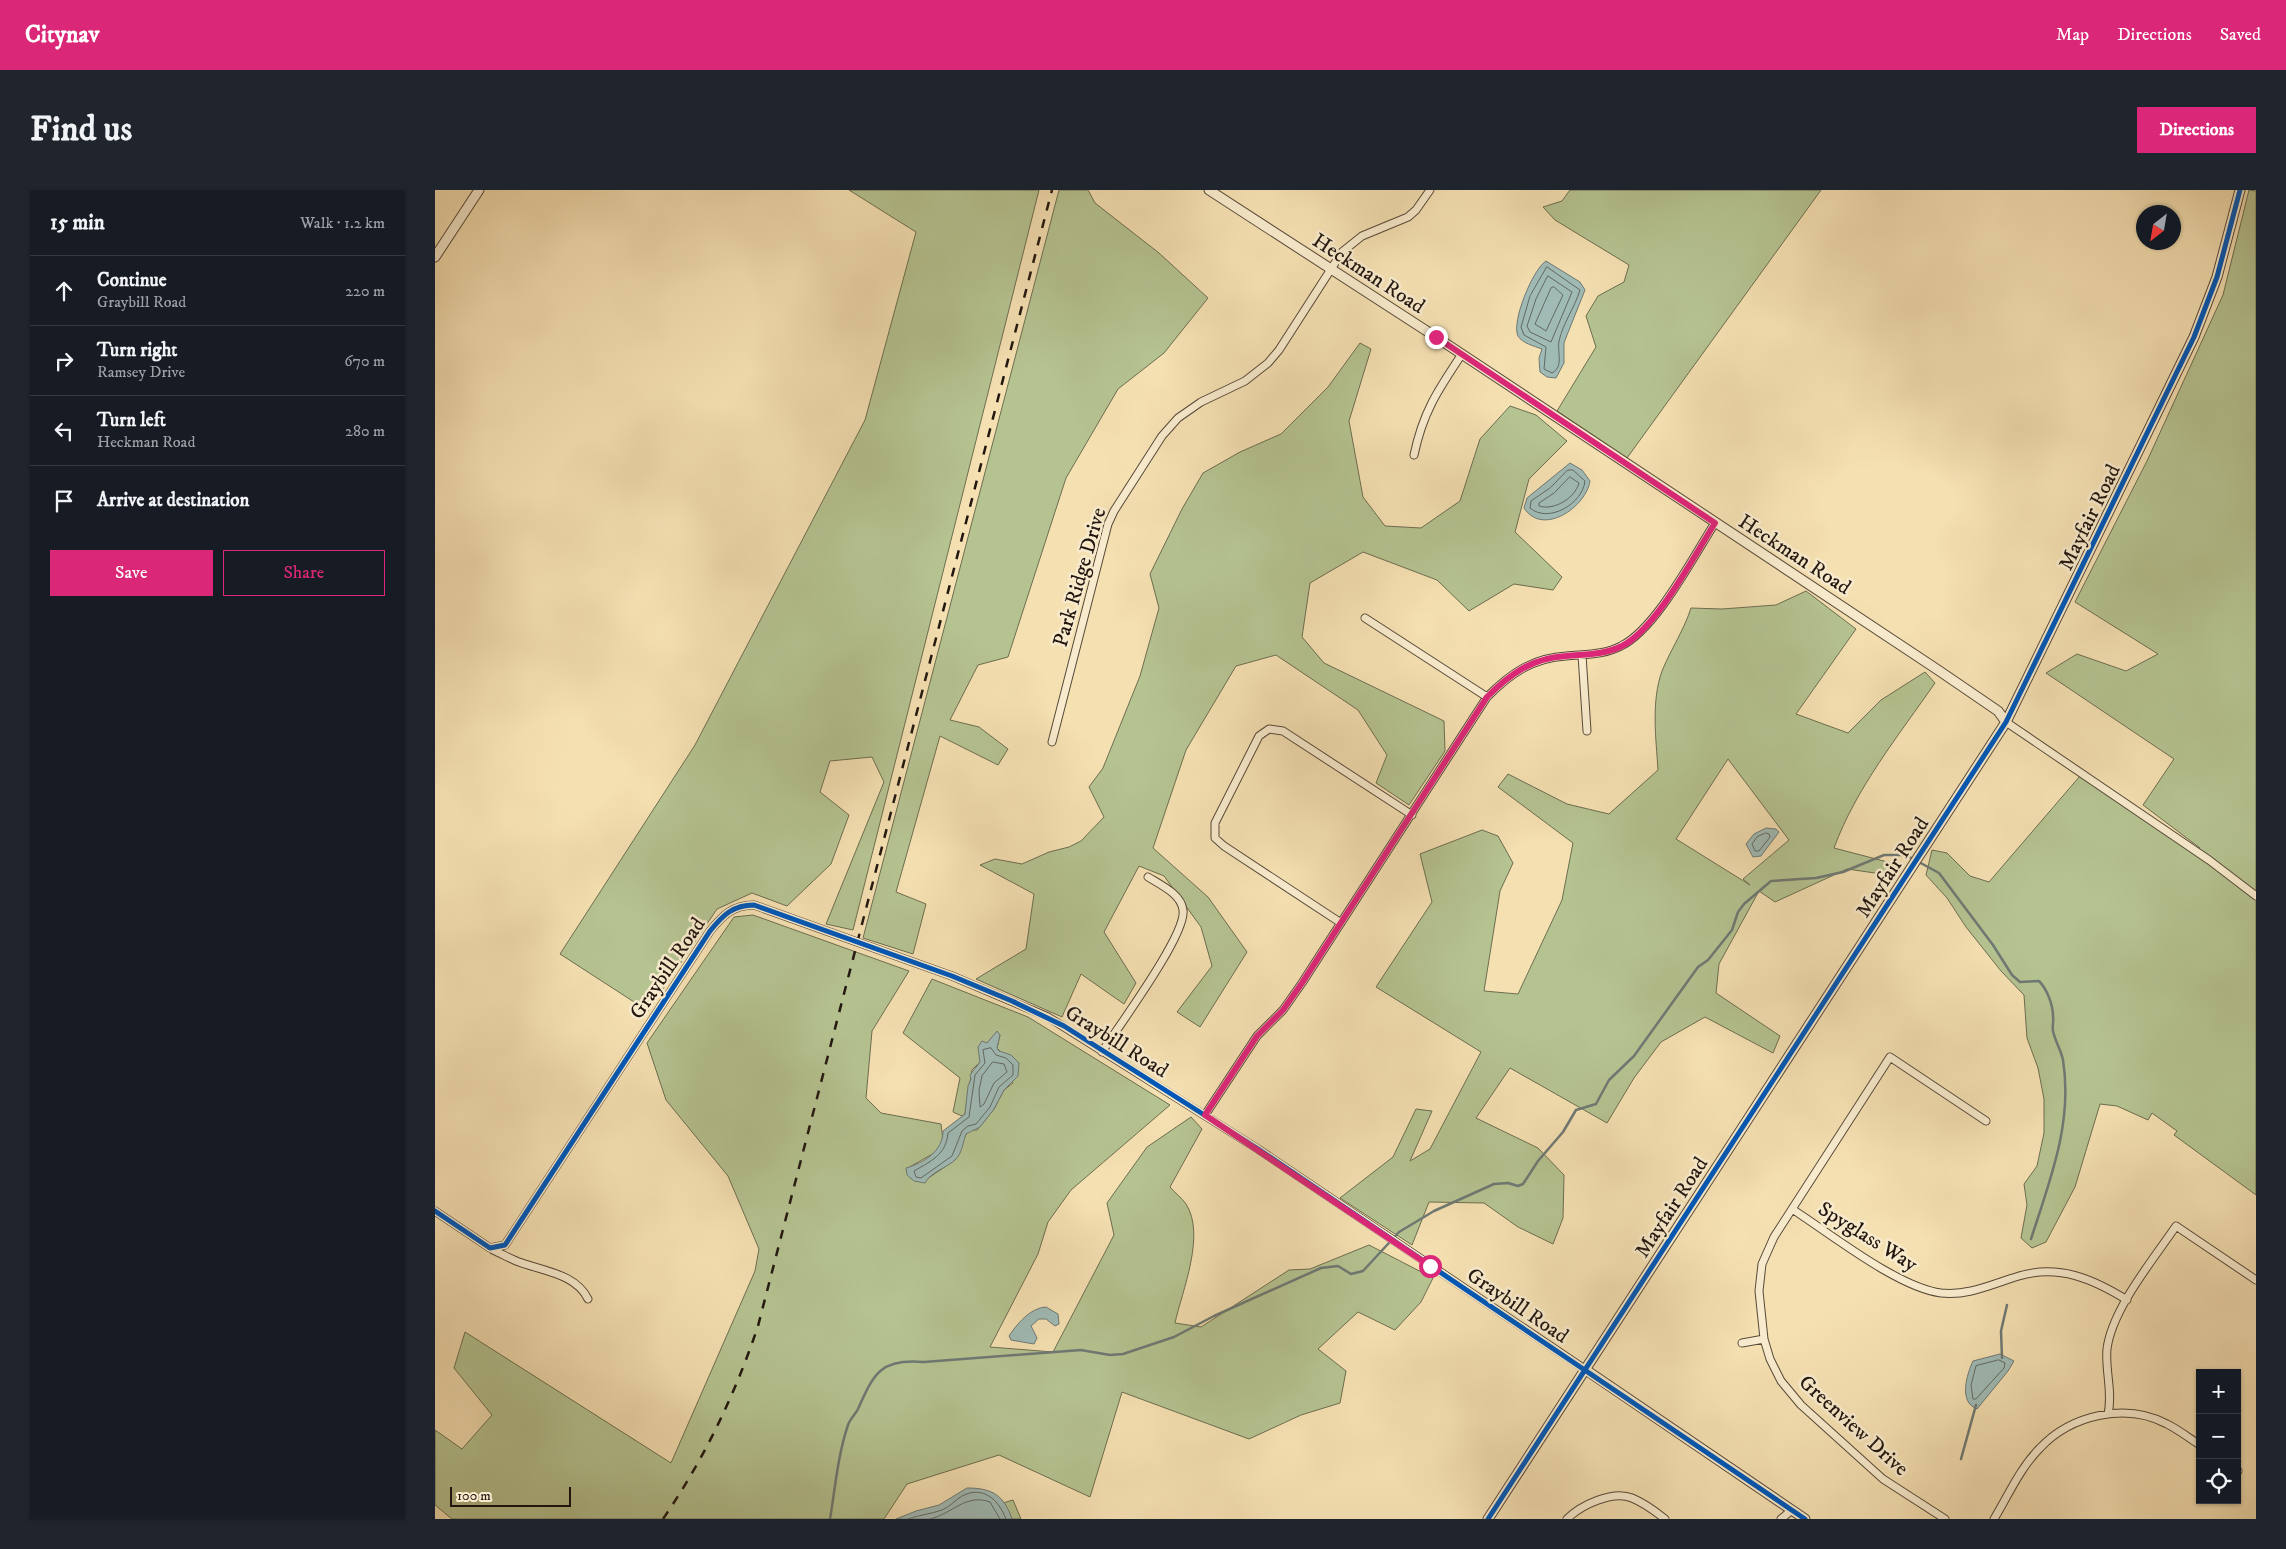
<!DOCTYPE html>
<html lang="en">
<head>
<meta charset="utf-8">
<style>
  body { margin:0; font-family:"IM FELL DW Pica",serif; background:#20242c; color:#f1f3f6 }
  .controls { position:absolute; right:15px; bottom:15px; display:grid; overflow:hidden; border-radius:0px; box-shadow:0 1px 4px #0004 }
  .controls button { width:45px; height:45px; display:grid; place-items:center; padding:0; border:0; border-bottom:1px solid #363941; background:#171b24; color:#f1f3f6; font:25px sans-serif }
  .compass { position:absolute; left:1701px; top:15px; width:45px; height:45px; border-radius:50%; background:#171b24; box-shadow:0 1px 4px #0004; rotate:211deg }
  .scale { position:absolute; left:15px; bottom:12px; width:121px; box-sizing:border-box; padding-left:5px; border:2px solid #221710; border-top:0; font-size:14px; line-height:18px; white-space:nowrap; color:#221710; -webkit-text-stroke:4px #f8ebcd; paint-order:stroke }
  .stop { position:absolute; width:15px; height:15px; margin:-11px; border:4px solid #db2777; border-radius:50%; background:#fff }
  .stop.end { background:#db2777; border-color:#fff; box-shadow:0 1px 5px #0008 }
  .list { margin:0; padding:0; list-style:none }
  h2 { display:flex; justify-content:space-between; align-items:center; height:65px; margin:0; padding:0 20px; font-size:21px }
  h2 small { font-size:16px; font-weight:400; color:#9ea1a6 }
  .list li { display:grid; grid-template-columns:32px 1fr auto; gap:15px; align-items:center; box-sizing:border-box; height:70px; padding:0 20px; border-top:1px solid #363941 }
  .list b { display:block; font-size:19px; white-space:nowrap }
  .list p { margin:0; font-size:16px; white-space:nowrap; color:#9ea1a6 }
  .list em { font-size:16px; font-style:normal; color:#9ea1a6 }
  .actions { display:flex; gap:10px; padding:15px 20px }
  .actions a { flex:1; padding:11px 0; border:1px solid #db2777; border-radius:0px; text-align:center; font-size:18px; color:#db2777 }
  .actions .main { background:#db2777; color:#fff }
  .icon { flex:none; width:28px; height:28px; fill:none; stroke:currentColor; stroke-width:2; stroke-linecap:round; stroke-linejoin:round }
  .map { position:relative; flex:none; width:1821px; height:1329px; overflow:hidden; border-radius:0px }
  header { display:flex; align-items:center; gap:30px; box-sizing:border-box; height:70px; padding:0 25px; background:#db2777; color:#fff }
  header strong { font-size:24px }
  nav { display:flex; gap:28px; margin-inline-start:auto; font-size:18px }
  .intro { display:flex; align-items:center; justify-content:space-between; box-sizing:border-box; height:120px; padding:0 30px }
  h1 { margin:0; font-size:35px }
  .button { padding:12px 22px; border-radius:0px; background:#db2777; color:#fff; font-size:18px; font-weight:700 }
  main { display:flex; gap:30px; padding:0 30px }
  aside { flex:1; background:#171b24; border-radius:0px; box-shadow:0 1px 4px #0004 }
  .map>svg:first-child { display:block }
  .green { fill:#b5c391; stroke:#6c6d50; fill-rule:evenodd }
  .water { fill:#a0bbb6; stroke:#6e7974 }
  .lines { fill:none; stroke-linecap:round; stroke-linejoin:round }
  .shore { stroke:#616963; stroke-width:1 }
  .stream { stroke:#6e7974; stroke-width:2.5 }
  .minor-casing { stroke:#574938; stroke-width:9 }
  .tertiary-casing { stroke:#574938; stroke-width:11 }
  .minor { stroke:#f8ebcd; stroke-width:7 }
  .tertiary { stroke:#f8ebcd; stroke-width:9 }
  .rail { stroke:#221710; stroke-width:2.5; stroke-dasharray:9 9; stroke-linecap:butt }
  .cycleway-casing { stroke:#f8ebcd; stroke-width:8 }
  .cycleway { stroke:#0057b8; stroke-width:5 }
  .route { stroke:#db2777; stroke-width:6 }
  .labels { text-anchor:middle; stroke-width:5; stroke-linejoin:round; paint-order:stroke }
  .street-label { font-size:21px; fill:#221710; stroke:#f8ebcd }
</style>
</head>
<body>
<header>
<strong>Citynav</strong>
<nav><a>Map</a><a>Directions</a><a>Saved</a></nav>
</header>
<div class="intro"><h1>Find us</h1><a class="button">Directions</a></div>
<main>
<aside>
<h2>15 min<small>Walk · 1.2 km</small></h2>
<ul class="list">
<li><svg class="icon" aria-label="ahead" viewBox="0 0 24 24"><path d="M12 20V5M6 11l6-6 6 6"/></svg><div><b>Continue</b><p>Graybill Road</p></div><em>220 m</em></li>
<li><svg class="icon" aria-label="right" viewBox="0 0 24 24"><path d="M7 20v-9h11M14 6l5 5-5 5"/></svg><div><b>Turn right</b><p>Ramsey Drive</p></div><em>670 m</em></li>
<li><svg class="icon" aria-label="left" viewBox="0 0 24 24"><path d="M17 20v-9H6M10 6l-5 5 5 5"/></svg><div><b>Turn left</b><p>Heckman Road</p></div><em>280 m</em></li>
<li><svg class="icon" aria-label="arrive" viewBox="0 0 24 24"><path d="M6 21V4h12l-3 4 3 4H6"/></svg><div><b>Arrive at destination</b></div></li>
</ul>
<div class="actions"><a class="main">Save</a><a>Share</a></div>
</aside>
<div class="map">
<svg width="1821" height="1329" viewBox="0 0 1821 1329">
  <rect width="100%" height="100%" fill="#f5e0b2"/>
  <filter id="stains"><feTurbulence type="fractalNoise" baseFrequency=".004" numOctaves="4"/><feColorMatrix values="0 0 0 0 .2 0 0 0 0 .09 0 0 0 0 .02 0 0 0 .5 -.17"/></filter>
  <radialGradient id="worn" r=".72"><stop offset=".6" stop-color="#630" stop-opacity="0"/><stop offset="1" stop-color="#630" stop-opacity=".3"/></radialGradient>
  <!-- green -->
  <path class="green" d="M414,0H604L418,740L391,734L449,592L437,567L395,571L385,602L414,625L396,674L352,716L317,703L282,719L213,821L125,764L260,555L430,230L481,42Z
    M624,0H653L660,13L724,63L773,108L729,163L683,199L631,288L573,467L543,475L515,530L544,537L573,559L563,575L505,546L461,702L491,714L478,764L428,748Z
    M1135,0H1386L1192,268L1122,221L1161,157L1151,126L1163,106L1189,92L1194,75L1120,30L1108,17L1127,11Z
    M1814,0L1821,1V1005L1739,945L1742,941L1717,923L1713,930L1682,916L1665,914L1640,997L1611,1052L1597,1058L1586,1048L1592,1015L1589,994L1602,976L1609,943V909L1603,878L1592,848L1589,805L1566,781L1531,737L1512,708L1491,685L1497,660L1512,663L1535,686L1554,692L1645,586L1749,657L1765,658L1708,615L1739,569L1611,483L1642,464L1691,481L1723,464L1640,412L1712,271L1788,105Z
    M925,153L936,159L914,231L928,307L950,336L986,338L1025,311L1045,249L1075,216L1101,225L1132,251L1094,289L1080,342L1127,387L1118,400L1079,394L1034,421L1002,390L928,362L875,393L867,447L889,473L1009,531L1010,561L974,615L941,593L952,565L923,520L841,465L801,476L751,560L718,658L773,707L812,762L765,837L742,822L777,776L766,737L729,686L704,676L669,742L701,793L689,814L646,784L627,827L541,789L591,759L599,704L545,675L560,669L587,674L614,662L634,657L646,651L669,627L654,597L668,578L705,486L724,418L715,384L747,319L768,283L805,262L846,244L893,197Z
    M1371,401L1421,439L1361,524L1413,543L1446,510L1490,482L1500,493C1464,545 1421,598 1399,658L1464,675L1461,686L1412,679L1340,712L1324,701L1284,774L1281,803L1345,846L1338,863L1270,827L1226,852L1199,888L1172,933L1075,878L1041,928L1103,958L1129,985L1128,1028L1118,1054L1083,1037L1049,1013L994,1012L977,1055L905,1008L958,967L981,919L997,921L975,971L995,959L1046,862L941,797L997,712L985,664L1047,640L1063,646L1078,673L1065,701L1049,801L1083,804L1127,710L1138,653L1063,597L1073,584L1132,614L1174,624L1223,580C1221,548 1216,512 1227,481C1236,459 1249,440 1256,418L1287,419L1341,415ZM1293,569L1354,650L1308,689L1315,695L1241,649Z
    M318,725L474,781L437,841L431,908L446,923L506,934L508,950L501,962L471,979L492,989L520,970L531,944L535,940H542L559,919L569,900L578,893L567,863L562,858L565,845L557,847L545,872L537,880L530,924L527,926L518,922L525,888L468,843L497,789L593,827L735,915L636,1000L613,1032L603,1064L555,1157L618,1162L679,1045L672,1013L712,957L756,927L767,939L735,997C740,1003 747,1008 751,1014C771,1045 747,1101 740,1133L766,1137L854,1080L875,1079L934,1055L998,1088L986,1112L960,1140L923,1122L883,1159L911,1181L905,1213L866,1225L814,1249L687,1202L655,1307L564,1265L472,1294L449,1329H17L0,1315V1240L27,1259L57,1225L19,1178L30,1142L236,1273L320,1081L324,1059L293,986L231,910L212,853L299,727Z
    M578,1310L586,1329H514Z"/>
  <!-- water -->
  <path class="water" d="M1111,71L1145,92L1150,100L1132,145L1129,153V173L1121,188L1112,187L1105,182L1104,168L1107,159C1099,156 1087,153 1083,146C1076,132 1098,79 1111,71Z
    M1135,273L1147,280L1155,291C1151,317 1108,347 1089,318L1092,308Z
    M1331,638L1341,639L1344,642L1326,666L1318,667L1311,654L1319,644Z
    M562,841L565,845L562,858L564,861L576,865L584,873L583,886L569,900L559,919L545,937L531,944C528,952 527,963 521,969C512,978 495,982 490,993L479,991L472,985L471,978C489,973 508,961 508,941L530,924L533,896L536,889L535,885L545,872L543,857L547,851L552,853Z
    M611,1117L623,1124L624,1134L620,1136L611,1129H604L596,1136L602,1148L599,1154L576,1150L574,1146C582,1134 595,1118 611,1117Z
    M1565,1164L1579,1171L1573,1181L1542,1219C1523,1212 1532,1184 1538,1171Z
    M532,1298C557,1298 569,1305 577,1329H461L481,1321L504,1315Z"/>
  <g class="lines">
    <!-- shore -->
    <path class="shore" d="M1112,77L1145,100C1140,117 1128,133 1124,151C1122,162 1129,177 1117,183L1109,179L1111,157L1089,145L1086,137L1095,106Z
      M1113,86L1137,102L1116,152L1095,142L1092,136L1101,109Z
      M1119,97L1128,105L1111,141L1100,134L1116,98Z
      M1133,280H1138L1150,291C1148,313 1114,334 1095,318L1096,311L1115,298Z
      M1135,287L1144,293C1140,308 1119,321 1104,316V313L1119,303Z
      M1331,643L1334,644L1335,647L1324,661H1320L1317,654L1322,647Z
      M556,858L561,865L571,868L578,875V885L564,897L555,917L541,934L533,936L527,941L517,966L486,988L481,987L479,981C496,971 511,965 513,943L534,927L540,885L550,873L548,860Z
      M558,872L569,874L572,882L559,893L549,914L545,917L544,900L547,886Z
      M1564,1170L1570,1173L1569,1178L1541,1209H1538L1536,1195L1541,1176Z
      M473,1329C484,1325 496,1324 507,1320C515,1317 520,1310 527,1306C548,1295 564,1310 571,1329
      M495,1329C517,1324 531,1303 555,1312L565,1329"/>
    <!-- stream -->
    <path class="stream" d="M1567,1168L1566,1141L1572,1115
      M1526,1269L1541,1215
      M395,1329C400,1299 403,1264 413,1235C415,1229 420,1225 423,1219C439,1183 446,1168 489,1172L646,1160L675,1165L688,1164L739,1147L779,1126L886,1078L903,1076L916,1084L928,1081L964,1042L999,1021L1059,994L1073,993L1083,996L1088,994L1103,971L1128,942L1141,920L1161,914L1174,890L1199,866L1263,777L1273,770L1297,740L1303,722L1309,714L1336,691L1381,688L1408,682L1449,665H1471L1504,683L1558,755L1577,785L1585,792L1604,791C1612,799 1618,815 1618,826C1619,831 1617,836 1618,841C1620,851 1626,860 1628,870C1638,933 1615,990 1596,1049"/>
    <!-- minor casing -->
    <g class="minor-casing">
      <path id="minor" d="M979,265C988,222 1003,200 1027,164
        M930,428L1052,507
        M1147,465L1152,541
        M1571,532L1774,670L1821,706
        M617,552L673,334L679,321L727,246L743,228L766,212L810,191L833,173L844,160L907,62L927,46L973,27L981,20L995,0
        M906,733L789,656L780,648V633L824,546L834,539L848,541L977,625
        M667,862C683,837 752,744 748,720C746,704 726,695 713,687
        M770,925L822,846L848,820L867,793L1052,507C1075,484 1097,468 1131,466C1150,464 1169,465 1186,456C1221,439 1258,367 1280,333
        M1357,1019C1396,1044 1462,1097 1506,1103C1534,1106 1557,1094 1584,1086C1624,1074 1658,1089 1692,1110
        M0,1021L55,1058L70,1055L275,741C288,725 298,715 319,715L517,786L613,827L823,959L1151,1180
        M58,1060C65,1063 72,1067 79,1070C104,1081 140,1082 153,1109
        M1307,1153L1329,1149
        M1673,1224C1678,1202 1670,1181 1672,1159C1677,1119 1718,1070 1741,1036L1821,1090
        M1802,1280L1803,1281
        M1132,1329C1146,1315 1178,1300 1197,1308C1209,1313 1220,1321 1230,1329
        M1346,1329L1357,1320
        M1510,1329L1448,1289L1366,1215L1346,1191L1335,1169L1329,1149L1324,1101L1327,1074L1339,1047L1455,867L1551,931
        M1559,1329C1573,1306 1585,1278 1605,1258C1636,1225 1691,1212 1732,1234C1744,1240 1754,1248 1765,1255"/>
    </g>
    <!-- tertiary casing -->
    <g class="tertiary-casing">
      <path id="tertiary" d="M774,0L1001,147L1503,480L1563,521L1571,532
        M0,67L44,0
        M1151,1180L1370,1329
        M1053,1329L1571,532L1759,147L1782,87L1805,0"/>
    </g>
    <!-- minor -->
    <use href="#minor" class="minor"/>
    <!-- tertiary -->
    <use href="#tertiary" class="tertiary"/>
    <!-- rail -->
    <path class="rail" d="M228,1329C269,1269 300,1205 323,1136L617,0"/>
    <!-- cycleway casing -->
    <g class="cycleway-casing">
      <path id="cycleway" d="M0,1021L55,1058L70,1055L275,741C288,725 298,715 319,715L517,786L577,811L629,836L823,959L1370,1329
        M1053,1329L1571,532L1759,147L1782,87L1805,0"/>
    </g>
    <!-- cycleway -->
    <use href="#cycleway" class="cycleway"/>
  </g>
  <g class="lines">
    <!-- route -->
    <path class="route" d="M995,1076L770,925L822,846L848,820L867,793L1052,507C1075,484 1097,468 1131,466C1150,464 1169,465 1187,456C1221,439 1259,366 1280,333L1001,147"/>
  </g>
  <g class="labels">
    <!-- street labels -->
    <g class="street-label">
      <text transform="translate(934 83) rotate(33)" y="7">Heckman Road</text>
      <text transform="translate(1654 327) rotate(-64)" y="7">Mayfair Road</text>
      <text transform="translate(1360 364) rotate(33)" y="7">Heckman Road</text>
      <text transform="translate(644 387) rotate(-74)" y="7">Park Ridge Drive</text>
      <text transform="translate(1457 677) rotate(-57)" y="7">Mayfair Road</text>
      <text transform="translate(232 778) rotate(-56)" y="7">Graybill Road</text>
      <text transform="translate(682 851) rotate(32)" y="7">Graybill Road</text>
      <text transform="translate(1236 1017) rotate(-57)" y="7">Mayfair Road</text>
      <text transform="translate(1433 1046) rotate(32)" y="7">Spyglass Way</text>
      <text transform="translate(1083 1115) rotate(34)" y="7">Graybill Road</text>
      <text transform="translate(1419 1235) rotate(42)" y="7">Greenview Drive</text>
    </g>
  </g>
  <rect width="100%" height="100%" filter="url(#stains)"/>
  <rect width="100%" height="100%" fill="url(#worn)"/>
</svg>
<div class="controls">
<button>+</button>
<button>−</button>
<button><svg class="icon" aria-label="locate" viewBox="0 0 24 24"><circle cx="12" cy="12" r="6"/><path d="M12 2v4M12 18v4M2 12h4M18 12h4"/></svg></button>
</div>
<svg class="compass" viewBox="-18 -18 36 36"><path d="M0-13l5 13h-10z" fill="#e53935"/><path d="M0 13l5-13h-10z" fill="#9ea1a6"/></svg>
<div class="scale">100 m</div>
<div class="stop" style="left:995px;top:1076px"></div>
<div class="stop end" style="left:1001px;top:147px"></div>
</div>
</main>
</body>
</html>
